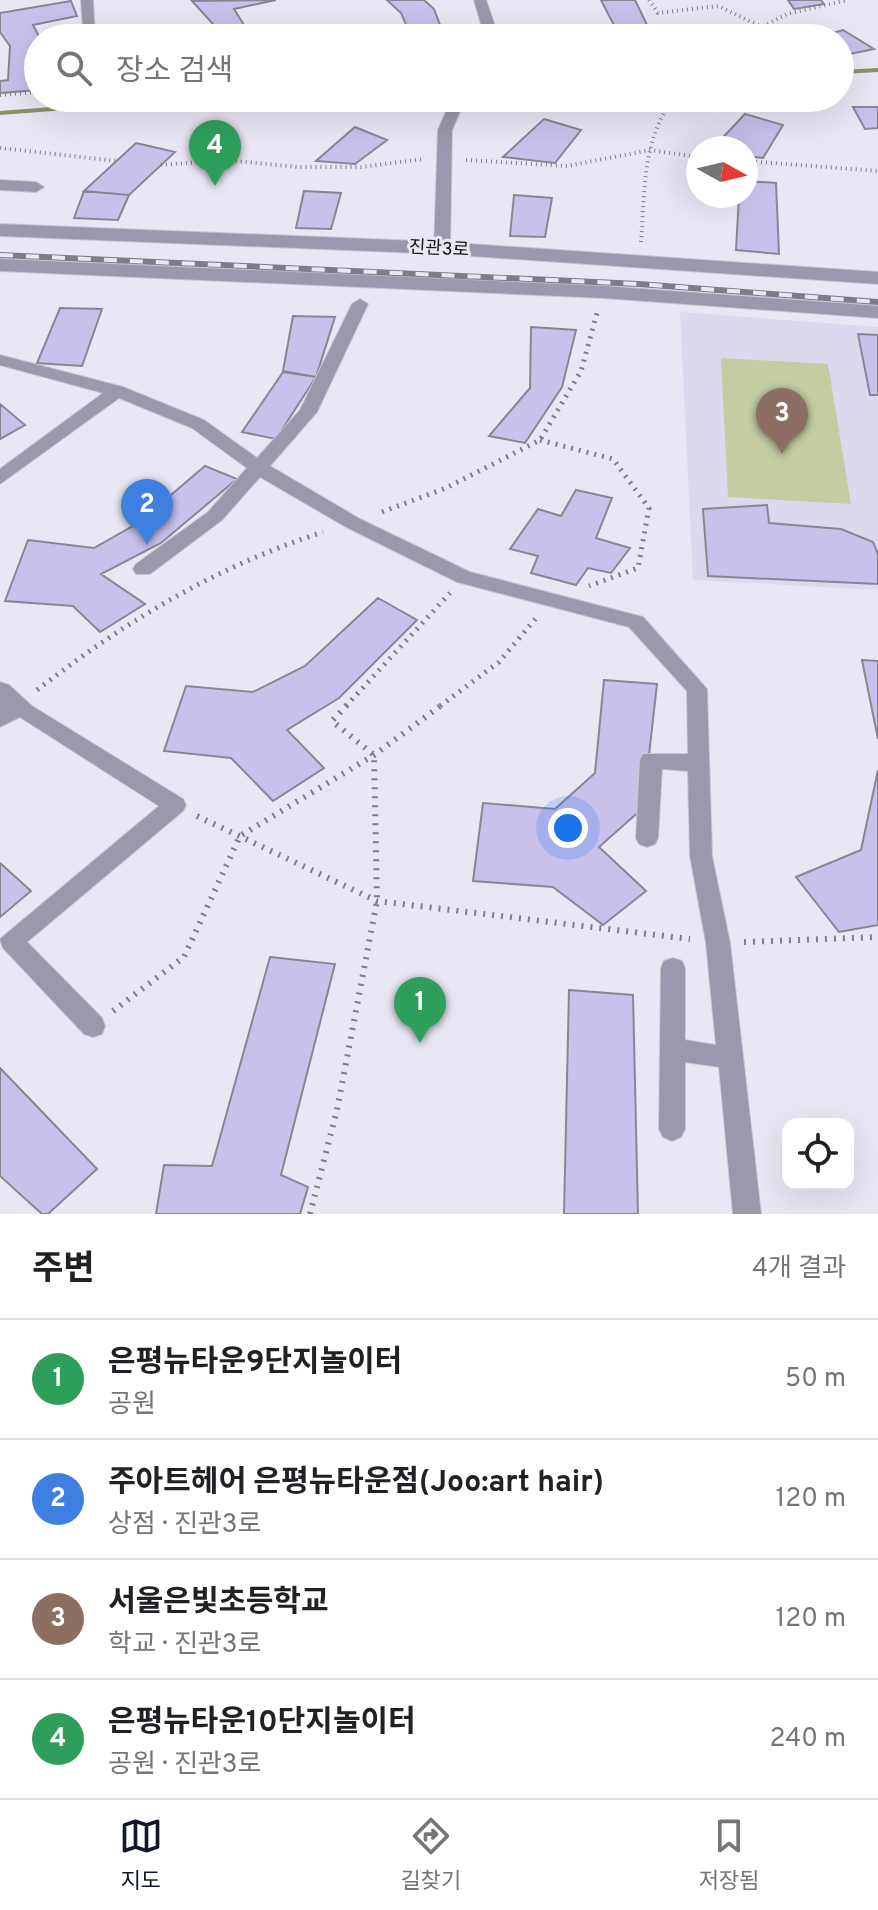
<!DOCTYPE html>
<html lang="ko">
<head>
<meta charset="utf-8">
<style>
  body { margin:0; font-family:Overpass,"Noto Sans KR",sans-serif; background:#f2f2f2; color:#202124 }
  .controls { position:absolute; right:24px; bottom:24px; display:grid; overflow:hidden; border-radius:16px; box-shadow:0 8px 32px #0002 }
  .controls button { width:72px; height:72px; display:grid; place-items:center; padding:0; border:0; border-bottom:2px solid #e0e0e0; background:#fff; color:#202124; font:40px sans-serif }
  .compass { position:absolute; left:686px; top:136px; width:72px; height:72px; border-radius:50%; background:#fff; box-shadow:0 8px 32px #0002; rotate:98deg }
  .you { position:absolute; left:568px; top:828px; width:28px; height:28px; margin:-20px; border:6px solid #fff; border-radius:50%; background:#1a73e8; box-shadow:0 0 0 12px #1a73e833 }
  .badge { display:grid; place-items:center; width:52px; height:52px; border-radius:50%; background:#111827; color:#fff; font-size:26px; font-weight:700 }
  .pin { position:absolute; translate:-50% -66px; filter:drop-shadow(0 2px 4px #0008) }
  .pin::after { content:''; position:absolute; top:42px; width:28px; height:24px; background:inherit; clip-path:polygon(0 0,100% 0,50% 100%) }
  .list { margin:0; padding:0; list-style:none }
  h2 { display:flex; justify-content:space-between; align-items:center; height:104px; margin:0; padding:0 32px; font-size:34px }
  h2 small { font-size:26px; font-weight:400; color:#757577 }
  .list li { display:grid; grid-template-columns:52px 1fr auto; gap:24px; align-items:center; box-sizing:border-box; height:120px; padding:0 32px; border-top:2px solid #e0e0e0 }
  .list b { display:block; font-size:30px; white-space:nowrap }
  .list p { margin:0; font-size:26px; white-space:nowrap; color:#757577 }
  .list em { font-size:26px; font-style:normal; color:#757577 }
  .icon { flex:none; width:44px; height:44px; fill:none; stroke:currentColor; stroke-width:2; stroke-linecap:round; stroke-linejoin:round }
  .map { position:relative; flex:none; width:878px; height:1214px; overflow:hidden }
  .search { position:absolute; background:#fff; box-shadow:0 8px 32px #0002; left:24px; right:24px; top:24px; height:88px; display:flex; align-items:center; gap:20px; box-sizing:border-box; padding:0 28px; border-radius:44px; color:#757577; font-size:30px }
  .sheet { height:584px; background:#fff }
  nav { display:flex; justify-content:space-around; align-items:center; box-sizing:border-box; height:112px; border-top:2px solid #e0e0e0; background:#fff; font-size:22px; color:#757577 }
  nav a { display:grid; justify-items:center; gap:4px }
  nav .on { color:#111827 }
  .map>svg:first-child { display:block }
  .built { fill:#dcd9ee }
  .green { fill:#c4cda1 }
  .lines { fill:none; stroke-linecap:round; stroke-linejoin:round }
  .stream { fill:#8a9368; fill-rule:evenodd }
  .building { fill:#c9c0ec; stroke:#898693; stroke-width:2 }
  .lane-casing { stroke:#c7c5d1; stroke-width:2 }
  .street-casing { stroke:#c7c5d1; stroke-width:2 }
  .path-far2 { stroke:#807e87; stroke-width:4; stroke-dasharray:1 4; stroke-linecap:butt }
  .path-far1 { stroke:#807e87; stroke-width:5; stroke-dasharray:2 6; stroke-linecap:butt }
  .path { stroke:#807e87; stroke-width:6; stroke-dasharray:2 7; stroke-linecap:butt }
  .lane { fill:#9b98ab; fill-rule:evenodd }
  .street { fill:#9b98ab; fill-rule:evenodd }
  .rail-casing { stroke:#7e7c86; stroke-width:6 }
  .rail { stroke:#eae7f5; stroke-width:4; stroke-dasharray:13; stroke-linecap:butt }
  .labels { text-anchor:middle; stroke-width:6; stroke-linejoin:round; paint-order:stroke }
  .far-street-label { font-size:18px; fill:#121116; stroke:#eae7f5 }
</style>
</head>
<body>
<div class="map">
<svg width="878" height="1214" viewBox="0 0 878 1214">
  <rect width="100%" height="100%" fill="#eae7f5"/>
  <!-- built -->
  <path class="built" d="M680,312L878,327V590L693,580Z"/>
  <!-- green -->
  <path class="green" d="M721,358L828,364L851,504L728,497Z"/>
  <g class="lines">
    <!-- stream -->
    <path class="stream" d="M878,68V72L840,74V70Z
      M169,98H200L197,100L0,115V111Z"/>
  </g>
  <!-- building -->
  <path class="building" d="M276,0L234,9L252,38H216L213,24L192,1Z
    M387,0H424L434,9L445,38H412L401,13Z
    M601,0H635L649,29L701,26L705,38H539L618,33Z
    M788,0H821L824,4L794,9Z
    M71,1L77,16L33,25L40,38L38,90L0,93V81L8,80L10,46L0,32V13Z
    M843,30L874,49L840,56V38H815Z
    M853,107H878V128L865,129Z
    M745,114L783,125L763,158L746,156V148H713Z
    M544,119L581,130L555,163L503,157Z
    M355,127L387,140L355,164L316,161Z
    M136,143L175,152L129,195L84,191Z
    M746,181L776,183L779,254L736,250L739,196H746Z
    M84,191L129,195L118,220L74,218Z
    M304,191L341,193L331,229L296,228Z
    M514,195L552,198L545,237L510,236Z
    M60,308L102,309L82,366L37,363Z
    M293,316L335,317L316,377L283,371Z
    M531,327L576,330L562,387L525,443L489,436L530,388Z
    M858,334L878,335V395H870Z
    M283,372L316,377L276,439L242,432Z
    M0,404L25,425L0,439Z
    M205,466L237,479L161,543L101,574L145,604L100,632L73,606L5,601L28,540L94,548L138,523Z
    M576,490L612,498L596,538L630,548L611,573L588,568L576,585L531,573L538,556L510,549L538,509L561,516Z
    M767,505L769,523L841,529L873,542L878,554V584L708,576L703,509Z
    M378,598L417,620L339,698L287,730L324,768L273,801L231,758L164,751L186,686L253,692L305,666Z
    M862,660L878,661V739Z
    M604,680L657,684L643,808L599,847L646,891L603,925L553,887L473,881L483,803L555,809L595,773Z
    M878,770V925L839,932L796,877L861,850Z
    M0,863L31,891L0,917Z
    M270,957L335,964L281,1175L308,1187L300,1214H156L164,1165L212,1166Z
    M569,990L633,995L638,1214H564Z
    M0,1068L97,1169L48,1214H42L0,1176Z"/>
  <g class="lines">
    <!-- lane casing -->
    <g class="lane-casing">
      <path id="lane" d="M81,0H93L95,34L83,31Z
        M474,0H486L499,38H485Z
        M452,98H466L452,130L450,248L442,253L434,248L438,130Z
        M0,180L36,182L44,187L36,192L0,190Z
        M360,299L368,304L317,412L270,466L360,519L470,572L643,617L707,689L712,856L730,943L761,1214H733L719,1067L685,1062V1129L681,1137L672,1141L663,1137L659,1129L661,968L664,961L673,958L682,961L685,968V1040L716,1045L706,943L690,856L688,771L662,769L658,838L655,844L647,847L639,844L636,838L640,760L643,754H688L687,691L629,627L457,582L346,527L260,477L222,520L150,574H136L133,569L136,564L208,512L247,468L192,428L119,398L0,484V469L103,393L0,365V355L123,387L204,420L257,458L300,410L352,304Z
        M19,698L183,799L186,805L183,811L27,942L102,1018L105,1026L102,1034L93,1037L84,1034L3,948L0,939L159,806L12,712L8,706L12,700Z"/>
    </g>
    <!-- street casing -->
    <g class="street-casing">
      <path id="street" d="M0,224L442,242L878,272V284L442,254L0,236Z
        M0,259L603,286L878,306V318L603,298L0,271Z
        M0,682L9,685L32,706L28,713L0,727Z"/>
    </g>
    <!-- path-far2 -->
    <path class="path-far2" d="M649,0L658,13L718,6L760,26
      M741,38L787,14L848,0
      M0,95L38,92
      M0,148L117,161
      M466,160L567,166L650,150L698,157
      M746,161L878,171
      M161,165L227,160L297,167H361L424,159
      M641,242C645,192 642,139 674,98"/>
    <!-- path-far1 -->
    <path class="path-far1" d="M540,440L613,459L649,508L638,568L589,586
      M382,512L446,488L540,440L581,371L597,313
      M37,690C126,621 215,567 323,532
      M346,706L450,593
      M440,706L499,662L537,617"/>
    <!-- path -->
    <path class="path" d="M197,816L377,901L690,939
      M744,942L878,937
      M113,1011L184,957L240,836L374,755L443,704
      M310,1214L337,1110L377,901L374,755L332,721L348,704"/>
    <!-- lane -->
    <use href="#lane" class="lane"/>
    <!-- street -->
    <use href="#street" class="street"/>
    <!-- rail casing -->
    <g class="rail-casing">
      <path id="rail" d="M0,255L639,284L878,302"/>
    </g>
    <!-- rail -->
    <use href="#rail" class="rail"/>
  </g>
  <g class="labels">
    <!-- far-street labels -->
    <g class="far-street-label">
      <text transform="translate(439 248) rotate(3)" y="6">진관3로</text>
    </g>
  </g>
</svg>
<div class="controls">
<button><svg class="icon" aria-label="locate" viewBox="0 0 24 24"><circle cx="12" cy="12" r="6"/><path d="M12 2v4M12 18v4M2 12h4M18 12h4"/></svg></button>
</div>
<svg class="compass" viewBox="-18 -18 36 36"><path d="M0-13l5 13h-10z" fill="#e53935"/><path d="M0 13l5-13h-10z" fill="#757577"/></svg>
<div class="you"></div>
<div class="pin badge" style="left:420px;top:1043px;background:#2e9e5b">1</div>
<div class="pin badge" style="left:147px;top:545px;background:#3f7fe0">2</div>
<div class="pin badge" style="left:782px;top:454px;background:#8d6e63">3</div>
<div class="pin badge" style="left:215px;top:186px;background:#2e9e5b">4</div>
<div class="search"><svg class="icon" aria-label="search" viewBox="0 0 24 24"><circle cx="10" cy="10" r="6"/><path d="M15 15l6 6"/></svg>장소 검색</div>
</div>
<section class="sheet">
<h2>주변<small>4개 결과</small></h2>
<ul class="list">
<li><span class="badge" style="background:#2e9e5b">1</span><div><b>은평뉴타운9단지놀이터</b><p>공원</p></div><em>50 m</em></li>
<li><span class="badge" style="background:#3f7fe0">2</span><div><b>주아트헤어 은평뉴타운점(Joo:art hair)</b><p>상점 · 진관3로</p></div><em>120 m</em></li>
<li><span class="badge" style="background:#8d6e63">3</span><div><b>서울은빛초등학교</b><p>학교 · 진관3로</p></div><em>120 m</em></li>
<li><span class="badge" style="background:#2e9e5b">4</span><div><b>은평뉴타운10단지놀이터</b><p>공원 · 진관3로</p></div><em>240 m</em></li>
</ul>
</section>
<nav>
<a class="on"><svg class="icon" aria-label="map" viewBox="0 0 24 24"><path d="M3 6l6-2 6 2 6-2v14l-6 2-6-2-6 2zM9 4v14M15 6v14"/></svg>지도</a>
<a><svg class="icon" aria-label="directions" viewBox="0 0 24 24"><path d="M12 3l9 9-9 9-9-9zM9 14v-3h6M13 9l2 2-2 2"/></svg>길찾기</a>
<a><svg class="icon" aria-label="saved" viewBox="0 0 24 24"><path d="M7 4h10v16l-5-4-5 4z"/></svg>저장됨</a>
</nav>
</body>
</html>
